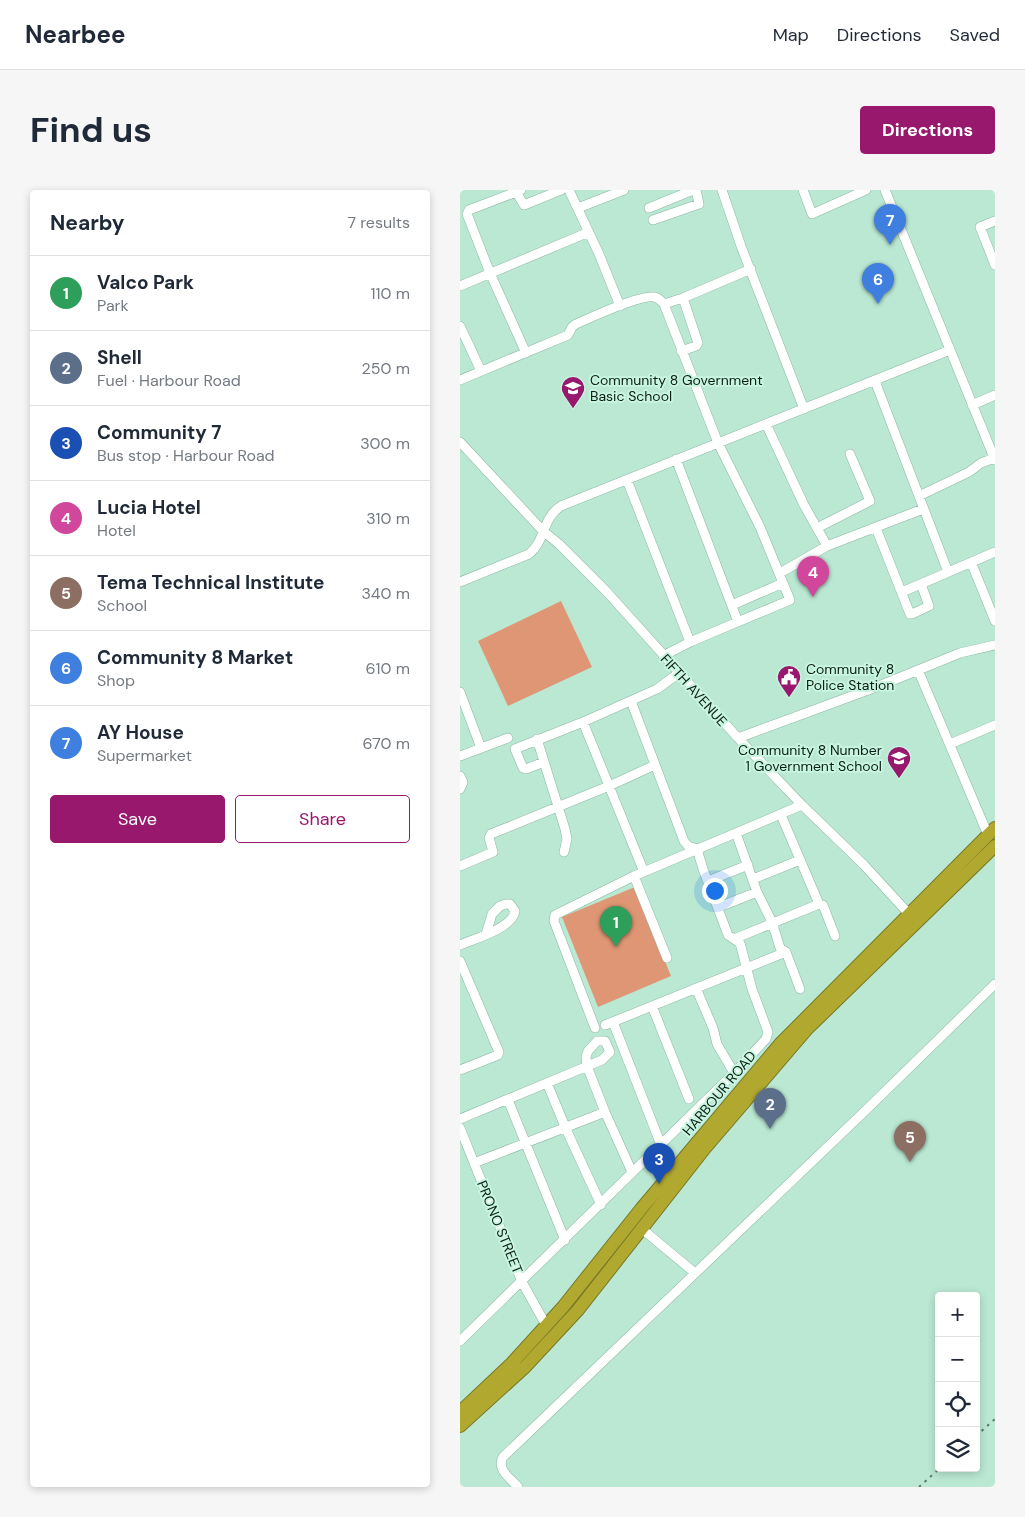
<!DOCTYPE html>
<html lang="en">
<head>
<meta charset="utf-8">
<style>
  body { margin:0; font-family:"DM Sans",sans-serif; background:#f6f6f7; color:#1f2937 }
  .controls { position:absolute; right:15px; bottom:15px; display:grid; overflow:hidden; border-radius:5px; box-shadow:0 2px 8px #0003 }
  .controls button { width:45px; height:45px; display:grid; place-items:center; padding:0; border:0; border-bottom:1px solid #e0e1e3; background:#fff; color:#1f2937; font:25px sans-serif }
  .you { position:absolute; left:254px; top:700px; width:18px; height:18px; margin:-12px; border:4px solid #fff; border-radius:50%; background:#1a73e8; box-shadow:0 0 0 8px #1a73e833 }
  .badge { display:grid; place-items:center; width:32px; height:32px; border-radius:50%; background:#98186e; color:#fff; font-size:16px; font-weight:700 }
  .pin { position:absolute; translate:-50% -41px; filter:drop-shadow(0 1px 2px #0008) }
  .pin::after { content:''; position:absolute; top:26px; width:18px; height:15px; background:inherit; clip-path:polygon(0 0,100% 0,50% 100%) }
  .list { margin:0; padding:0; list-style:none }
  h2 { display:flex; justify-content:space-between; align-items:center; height:65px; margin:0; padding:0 20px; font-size:21px }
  h2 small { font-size:16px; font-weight:400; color:#747a83 }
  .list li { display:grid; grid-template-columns:32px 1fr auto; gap:15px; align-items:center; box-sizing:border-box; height:75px; padding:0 20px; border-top:1px solid #e0e1e3 }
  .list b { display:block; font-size:19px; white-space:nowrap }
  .list p { margin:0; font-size:16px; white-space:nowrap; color:#747a83 }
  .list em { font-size:16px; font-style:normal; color:#747a83 }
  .actions { display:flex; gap:10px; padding:15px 20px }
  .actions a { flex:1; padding:11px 0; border:1px solid #98186e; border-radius:5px; text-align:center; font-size:18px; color:#98186e }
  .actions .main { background:#98186e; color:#fff }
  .icon { flex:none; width:28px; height:28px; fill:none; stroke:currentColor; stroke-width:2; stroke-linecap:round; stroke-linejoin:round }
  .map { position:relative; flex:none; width:535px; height:1297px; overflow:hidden; border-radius:5px }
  header { display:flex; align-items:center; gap:30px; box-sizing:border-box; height:70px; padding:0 25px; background:#fff; border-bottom:1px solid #e0e1e3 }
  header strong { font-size:24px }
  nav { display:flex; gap:28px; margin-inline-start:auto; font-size:18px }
  .intro { display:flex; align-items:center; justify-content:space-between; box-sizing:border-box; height:120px; padding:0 30px }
  h1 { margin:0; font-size:35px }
  .button { padding:12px 22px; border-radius:5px; background:#98186e; color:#fff; font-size:18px; font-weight:700 }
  main { display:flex; gap:30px; padding:0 30px }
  aside { flex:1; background:#fff; border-radius:5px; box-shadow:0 2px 8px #0003 }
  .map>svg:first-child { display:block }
  .green { fill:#df9674 }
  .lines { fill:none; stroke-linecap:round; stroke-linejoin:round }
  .minor-casing { stroke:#8bb6a3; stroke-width:10 }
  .highway-casing { stroke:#777827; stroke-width:14 }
  .minor { stroke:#fff; stroke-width:9 }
  .highway { stroke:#b0a82f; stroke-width:12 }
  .rail { stroke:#5c7a6d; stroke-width:2; stroke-dasharray:2.5 5; stroke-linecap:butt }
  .labels { text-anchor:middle; stroke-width:4; stroke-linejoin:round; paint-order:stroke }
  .poi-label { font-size:14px; fill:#0d1e17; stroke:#c7f5e0; text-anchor:start }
  .street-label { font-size:14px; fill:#0d1e17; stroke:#c7f5e0 }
</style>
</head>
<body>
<header>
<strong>Nearbee</strong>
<nav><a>Map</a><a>Directions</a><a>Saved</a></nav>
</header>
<div class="intro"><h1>Find us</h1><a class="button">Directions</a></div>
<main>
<aside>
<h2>Nearby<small>7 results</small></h2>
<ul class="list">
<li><span class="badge" style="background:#2e9e5b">1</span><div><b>Valco Park</b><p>Park</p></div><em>110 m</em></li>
<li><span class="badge" style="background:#5c6f8a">2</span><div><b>Shell</b><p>Fuel · Harbour Road</p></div><em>250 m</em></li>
<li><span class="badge" style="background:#1a4fb4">3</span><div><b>Community 7</b><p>Bus stop · Harbour Road</p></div><em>300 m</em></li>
<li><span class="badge" style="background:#d1479c">4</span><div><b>Lucia Hotel</b><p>Hotel</p></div><em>310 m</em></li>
<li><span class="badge" style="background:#8d6e63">5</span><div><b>Tema Technical Institute</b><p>School</p></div><em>340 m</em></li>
<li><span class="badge" style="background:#3f7fe0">6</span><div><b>Community 8 Market</b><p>Shop</p></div><em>610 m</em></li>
<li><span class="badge" style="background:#3f7fe0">7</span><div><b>AY House</b><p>Supermarket</p></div><em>670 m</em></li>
</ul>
<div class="actions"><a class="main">Save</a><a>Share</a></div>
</aside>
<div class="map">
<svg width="535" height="1297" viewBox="0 0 535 1297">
  <rect width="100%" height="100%" fill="#bae8d3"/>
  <!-- green -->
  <path class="green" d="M101,411L132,477L48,516L18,451Z
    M175,697L211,786L138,817L102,727Z"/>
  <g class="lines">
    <!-- minor casing -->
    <g class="minor-casing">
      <path id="minor" d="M61,0L56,2L64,15L101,0
        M109,0L139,64L160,116
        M262,0L281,56L344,219
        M343,0L352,24L406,0
        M425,0L535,270
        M56,2L9,20L7,24L30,83L66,163
        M118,18L164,0
        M189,18L233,0
        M193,30L239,14L236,0
        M535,31L520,37L535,75
        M0,96L129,42
        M204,114L223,108L291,79
        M0,136L21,181
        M221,161L236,156L238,153L223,108
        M0,190L108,145L112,137L116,134C132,127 179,105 194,107C199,108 201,111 204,114L258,253L300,337L330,410L230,452L203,466
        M415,191L488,382
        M512,215L535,205
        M306,234L344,315L367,356
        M0,252L83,341L99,354L147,402L278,548L342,615L404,675L449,724
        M216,269L278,432
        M167,290L230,452
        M459,306L509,282L521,273L534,268
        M357,338L410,311L390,264
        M416,338L450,424H452L469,416L461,394
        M511,372L535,431
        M320,383L367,356L463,319
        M0,392L69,364C85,352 82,328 101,316L490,160
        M442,402L535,362
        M272,415L323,393
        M458,480L528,645
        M0,502L21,558
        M171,511L224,651L228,656L237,659L243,679L268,745L280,753L292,799L308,842L306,849L274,883
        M123,532L184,682
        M278,548L419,496L500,463L535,455
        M77,549L105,639L107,649L104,662
        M490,554L535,535
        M0,566L48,548
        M84,572L66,579L63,578L55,559L123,532L197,499L219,483
        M0,586L3,592L0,599
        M321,625L359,714L363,715L375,746
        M276,643L297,702L312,732L320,758L326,762L340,799
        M0,676L33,662L29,648L31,644L149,596L195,575
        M174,686L207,768
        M293,689L340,670
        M248,691L288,675
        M259,717L297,702
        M274,749L359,714
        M0,755C14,749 53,738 55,721L50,714H46L40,716L32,724L26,744
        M0,771L39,862L38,865L0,880
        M192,816L229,909
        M153,832L201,955
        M145,835L326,762
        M135,838L94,731L95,725L174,686L342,615
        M87,893L106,939L141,1015
        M48,910L105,1050
        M0,929L142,870L150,862L145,851H137L128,861L126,867L127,876L145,922L172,982
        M0,938L62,1092L86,1135
        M14,973L145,922
        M182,1039L235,1083
        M0,1151L274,883L257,854L253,838L236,798
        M58,1297C50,1288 36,1279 43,1267L406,920L535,794"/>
    </g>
    <!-- highway casing -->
    <g class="highway-casing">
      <path id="highway" d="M0,1222L52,1173L103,1117L181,1019L320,854L535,638
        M0,1236L65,1177L118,1120L245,958L347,839L535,656"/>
    </g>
    <!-- minor -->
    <use href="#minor" class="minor"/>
    <!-- highway -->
    <use href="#highway" class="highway"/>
    <!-- rail -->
    <path class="rail" d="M516,1246L535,1229
      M459,1297L480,1278"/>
  </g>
  <!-- icons -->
  <defs>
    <g id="school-pin" transform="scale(1.25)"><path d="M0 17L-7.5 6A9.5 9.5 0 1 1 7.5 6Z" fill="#98186e" stroke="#c7f5e0"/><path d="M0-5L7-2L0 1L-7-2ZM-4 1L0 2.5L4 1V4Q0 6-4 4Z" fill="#fff"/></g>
    <g id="civic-pin" transform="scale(1.25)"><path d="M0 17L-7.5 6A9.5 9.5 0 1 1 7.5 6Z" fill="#98186e" stroke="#c7f5e0"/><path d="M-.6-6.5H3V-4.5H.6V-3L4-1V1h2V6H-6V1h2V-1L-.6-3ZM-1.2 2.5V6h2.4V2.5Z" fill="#fff"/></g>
  </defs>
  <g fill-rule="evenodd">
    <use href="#school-pin" x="113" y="198"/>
    <use href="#civic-pin" x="329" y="487"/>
    <use href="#school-pin" x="439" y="568"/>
  </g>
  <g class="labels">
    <!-- poi labels -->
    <g class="poi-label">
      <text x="130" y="195">Community 8 Government<tspan x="130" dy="16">Basic School</tspan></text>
      <text x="346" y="484">Community 8<tspan x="346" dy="16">Police Station</tspan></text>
      <text x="422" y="565" text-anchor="end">Community 8 Number<tspan x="422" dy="16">1 Government School</tspan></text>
    </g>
    <!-- street labels -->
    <g class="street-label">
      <text transform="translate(234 500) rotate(48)" y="5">FIFTH AVENUE</text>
      <text transform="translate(259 903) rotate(-50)" y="5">HARBOUR ROAD</text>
      <text transform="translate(40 1037) rotate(68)" y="5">PRONO STREET</text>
    </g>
  </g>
</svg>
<div class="controls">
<button>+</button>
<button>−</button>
<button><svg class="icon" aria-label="locate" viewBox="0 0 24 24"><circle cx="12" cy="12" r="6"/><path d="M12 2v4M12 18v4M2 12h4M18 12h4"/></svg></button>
<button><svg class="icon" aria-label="layers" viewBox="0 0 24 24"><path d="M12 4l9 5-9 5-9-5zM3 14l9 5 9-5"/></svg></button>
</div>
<div class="you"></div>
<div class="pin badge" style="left:156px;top:757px;background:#2e9e5b">1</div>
<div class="pin badge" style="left:310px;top:939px;background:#5c6f8a">2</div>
<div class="pin badge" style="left:199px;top:994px;background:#1a4fb4">3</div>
<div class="pin badge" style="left:353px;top:407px;background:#d1479c">4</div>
<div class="pin badge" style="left:450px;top:972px;background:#8d6e63">5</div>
<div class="pin badge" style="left:418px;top:114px;background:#3f7fe0">6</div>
<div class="pin badge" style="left:430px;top:55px;background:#3f7fe0">7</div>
</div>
</main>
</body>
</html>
